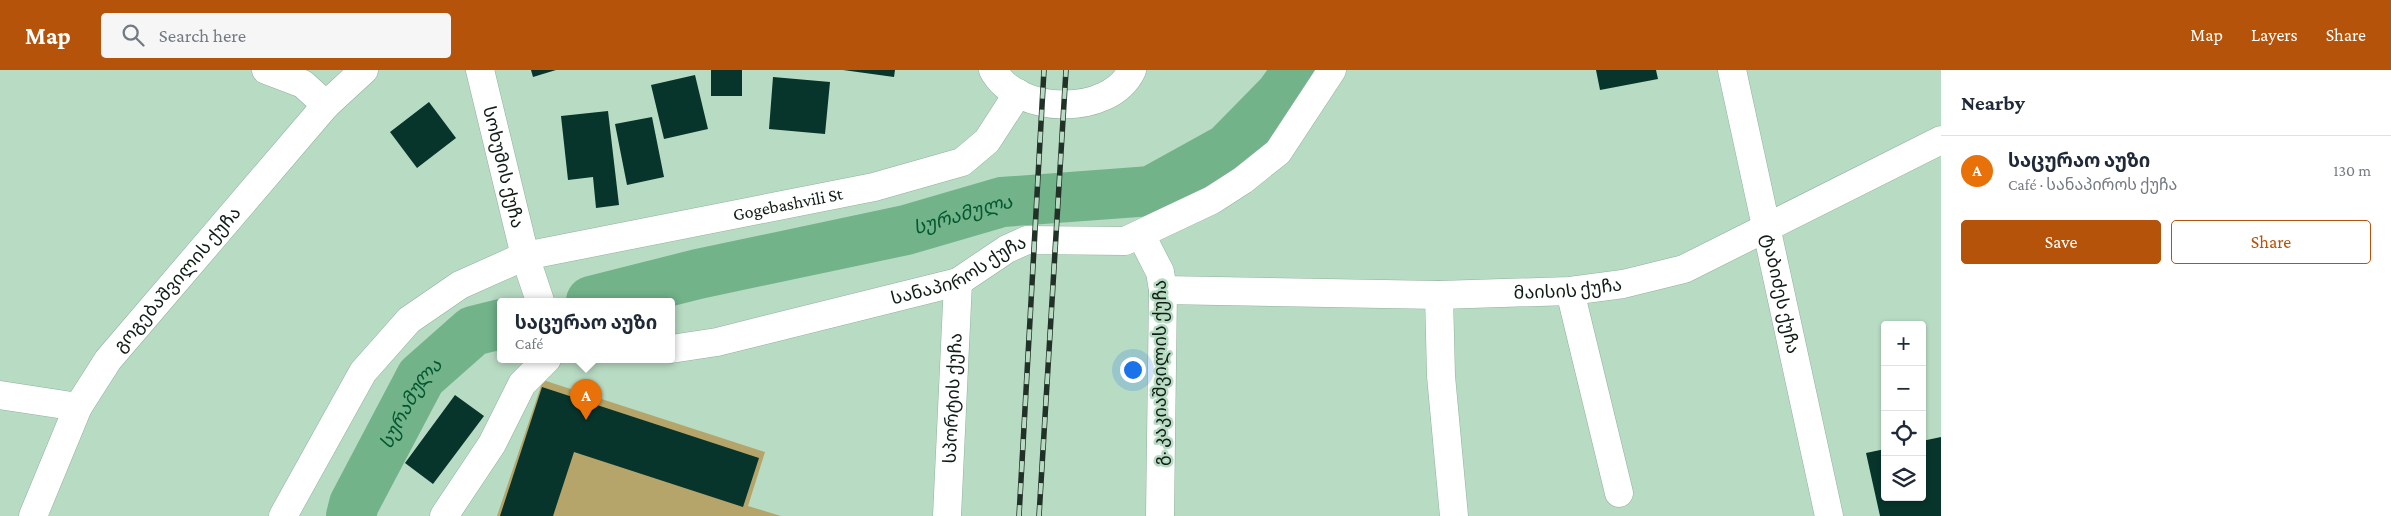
<!DOCTYPE html>
<html lang="en">
<head>
<meta charset="utf-8">
<style>
  body { margin:0; font-family:"Crimson Pro","Noto Sans Georgian",serif; background:#f6f6f7; color:#1f2937 }
  .controls { position:absolute; right:15px; bottom:15px; display:grid; overflow:hidden; border-radius:5px; box-shadow:0 1px 4px #0004 }
  .controls button { width:45px; height:45px; display:grid; place-items:center; padding:0; border:0; border-bottom:1px solid #e0e1e3; background:#fff; color:#1f2937; font:25px sans-serif }
  .you { position:absolute; left:1132px; top:299px; width:18px; height:18px; margin:-12px; border:4px solid #fff; border-radius:50%; background:#1a73e8; box-shadow:0 0 0 8px #1a73e833 }
  .badge { display:grid; place-items:center; width:32px; height:32px; border-radius:50%; background:#b45309; color:#fff; font-size:16px; font-weight:700 }
  .pin { position:absolute; translate:-50% -41px; filter:drop-shadow(0 1px 2px #0008) }
  .pin::after { content:''; position:absolute; top:26px; width:18px; height:15px; background:inherit; clip-path:polygon(0 0,100% 0,50% 100%) }
  .popup { position:absolute; left:497px; top:228px; width:178px; height:65px; box-sizing:border-box; display:grid; place-content:center; border-radius:5px; background:#fff; filter:drop-shadow(0 1px 4px #0005); font-size:16px; white-space:nowrap; color:#747a83 }
  .popup b { font-size:19px; color:#1f2937 }
  .popup::after { content:''; position:absolute; left:50%; top:100%; margin-left:-10px; border:10px solid transparent; border-top-color:#fff }
  .list { margin:0; padding:0; list-style:none }
  h2 { display:flex; justify-content:space-between; align-items:center; height:65px; margin:0; padding:0 20px; font-size:21px }
  h2 small { font-size:16px; font-weight:400; color:#747a83 }
  .list li { display:grid; grid-template-columns:32px 1fr auto; gap:15px; align-items:center; box-sizing:border-box; height:70px; padding:0 20px; border-top:1px solid #e0e1e3 }
  .list b { display:block; font-size:19px; white-space:nowrap }
  .list p { margin:0; font-size:16px; white-space:nowrap; color:#747a83 }
  .list em { font-size:16px; font-style:normal; color:#747a83 }
  .actions { display:flex; gap:10px; padding:15px 20px }
  .actions a { flex:1; padding:11px 0; border:1px solid #b45309; border-radius:5px; text-align:center; font-size:18px; color:#b45309 }
  .actions .main { background:#b45309; color:#fff }
  .icon { flex:none; width:28px; height:28px; fill:none; stroke:currentColor; stroke-width:2; stroke-linecap:round; stroke-linejoin:round }
  .map { position:relative; flex:none; width:1941px; height:446px; overflow:hidden }
  header { display:flex; align-items:center; gap:30px; box-sizing:border-box; height:70px; padding:0 25px; background:#b45309; color:#fff }
  header strong { font-size:24px }
  nav { display:flex; gap:28px; margin-inline-start:auto; font-size:18px }
  .search { width:350px; height:45px; background:#f6f6f7; display:flex; align-items:center; gap:12px; box-sizing:border-box; padding:0 18px; border-radius:5px; color:#747a83; font-size:19px }
  main { display:flex }
  aside { flex:1; background:#fff }
  .map>svg:first-child { display:block }
  .green { fill:#b5a56a }
  .lines { fill:none; stroke-linecap:round; stroke-linejoin:round }
  .river { stroke:#72b38a; stroke-width:50 }
  .building { fill:#07342b }
  .minor-casing { stroke:#90b29b; stroke-width:29 }
  .major-casing { stroke:#90b29b; stroke-width:29 }
  .minor { stroke:#fff; stroke-width:28 }
  .major { stroke:#fff; stroke-width:28 }
  .rail-casing { stroke:#223127; stroke-width:5.5 }
  .rail { stroke:#b8dbc3; stroke-width:4; stroke-dasharray:11; stroke-linecap:butt }
  .labels { text-anchor:middle; stroke-width:5; stroke-linejoin:round; paint-order:stroke }
  .street-label { font-size:18px; fill:#101d14; stroke:#b8dbc3 }
  .water-label { font-size:19px; font-style:italic; fill:#045730; stroke:#b8dbc3 }
</style>
</head>
<body>
<header>
<strong>Map</strong>
<div class="search"><svg class="icon" aria-label="search" viewBox="0 0 24 24"><circle cx="10" cy="10" r="6"/><path d="M15 15l6 6"/></svg>Search here</div>
<nav><a>Map</a><a>Layers</a><a>Share</a></nav>
</header>
<main>
<div class="map">
<svg width="1941" height="446" viewBox="0 0 1941 446">
  <rect width="100%" height="100%" fill="#b8dbc3"/>
  <!-- green -->
  <path class="green" d="M543,310L765,382L748,436L781,446H497Z"/>
  <g class="lines">
    <!-- river -->
    <g class="river">
      <path id="s1" d="M591,231L698,204L906,160L1002,132L1151,121L1227,79L1280,25L1298,0"/>
      <path id="s2" d="M351,446L354,434L421,307L473,261L501,254"/>
    </g>
  </g>
  <!-- building -->
  <path class="building" d="M531,0H556L533,7Z
    M711,0H742V26H711Z
    M843,0H895L894,7Z
    M1596,0H1656L1658,9L1600,20Z
    M695,5L708,59L664,69L651,15Z
    M773,7L830,12L825,64L769,59Z
    M429,32L456,68L417,98L390,62Z
    M608,41L619,135L596,138L593,107L568,110L561,46Z
    M652,47L664,107L627,115L615,54Z
    M542,317L759,388L743,437L574,382L553,446H500Z
    M455,325L484,346L433,414L405,393Z
    M1941,367V446H1880L1866,383L1885,379V427H1922V371Z"/>
  <g class="lines">
    <!-- minor casing -->
    <g class="minor-casing">
      <g id="minor">
        <path d="M266,0L303,14L326,35"/>
        <path id="s3" d="M480,0L525,186L540,231"/>
        <path d="M993,0C1017,45 1110,47 1132,0"/>
        <path d="M1141,165L1160,202L1163,220L1160,446"/>
        <path id="s4" d="M1163,220L1439,225L1570,221L1623,214L1684,199L1941,70"/>
        <path d="M1570,221L1619,423"/>
        <path d="M1439,225L1441,306L1454,446"/>
        <path id="s5" d="M671,279L717,272L958,212L1007,179L1027,170L1125,171L1212,130L1243,110L1278,82L1332,0"/>
        <path d="M0,325L78,337"/>
        <path id="s6" d="M33,446L78,337L108,290L326,35L364,0"/>
        <path id="s7" d="M283,446L363,302L409,250L460,215L525,186L874,117L962,92L987,71L1018,23"/>
        <path d="M444,446L492,374L522,314L547,289"/>
        <path id="s8" d="M947,446L958,212"/>
      </g>
    </g>
    <!-- major casing -->
    <g class="major-casing">
      <g id="major">
        <path id="s9" d="M1732,0L1829,446"/>
      </g>
    </g>
    <!-- minor -->
    <use href="#minor" class="minor"/>
    <!-- major -->
    <use href="#major" class="major"/>
    <!-- rail casing -->
    <g class="rail-casing">
      <path id="rail" d="M1019,446L1044,0
        M1039,446L1066,0"/>
    </g>
    <!-- rail -->
    <use href="#rail" class="rail"/>
  </g>
  <g class="labels">
    <!-- street labels -->
    <g class="street-label">
      <text dy="6" stroke="none"><textPath href="#s3" startOffset="100">სოხუმის ქუჩა</textPath></text>
      <text dy="6" stroke="none"><textPath href="#s7" startOffset="635">Gogebashvili St</textPath></text>
      <text dy="6" stroke="none"><textPath href="#s5" startOffset="300">სანაპიროს ქუჩა</textPath></text>
      <text dy="6" stroke="none"><textPath href="#s6" startOffset="280">გოგებაშვილის ქუჩა</textPath></text>
      <text dy="6" stroke="none"><textPath href="#s4" startOffset="405">მაისის ქუჩა</textPath></text>
      <text dy="6" stroke="none"><textPath href="#s9" startOffset="229">ტაბიძეს ქუჩა</textPath></text>
      <text transform="translate(1160 303) rotate(-90)" y="6">გ. კაკიაშვილის ქუჩა</text>
      <text dy="6" stroke="none"><textPath href="#s8" startOffset="118">სპორტის ქუჩა</textPath></text>
    </g>
    <!-- water labels -->
    <g class="water-label">
      <text dy="7" stroke="none"><textPath href="#s1" startOffset="382">სურამულა</textPath></text>
      <text dy="7" stroke="none"><textPath href="#s2" startOffset="128">სურამულა</textPath></text>
    </g>
  </g>
</svg>
<div class="controls">
<button>+</button>
<button>−</button>
<button><svg class="icon" aria-label="locate" viewBox="0 0 24 24"><circle cx="12" cy="12" r="6"/><path d="M12 2v4M12 18v4M2 12h4M18 12h4"/></svg></button>
<button><svg class="icon" aria-label="layers" viewBox="0 0 24 24"><path d="M12 4l9 5-9 5-9-5zM3 14l9 5 9-5"/></svg></button>
</div>
<div class="you"></div>
<div class="pin badge" style="left:586px;top:350px;background:#e8710a">A</div>
<div class="popup"><b>საცურაო აუზი</b>Café</div>
</div>
<aside>
<h2>Nearby<small></small></h2>
<ul class="list">
<li><span class="badge" style="background:#e8710a">A</span><div><b>საცურაო აუზი</b><p>Café · სანაპიროს ქუჩა</p></div><em>130 m</em></li>
</ul>
<div class="actions"><a class="main">Save</a><a>Share</a></div>
</aside>
</main>
</body>
</html>
